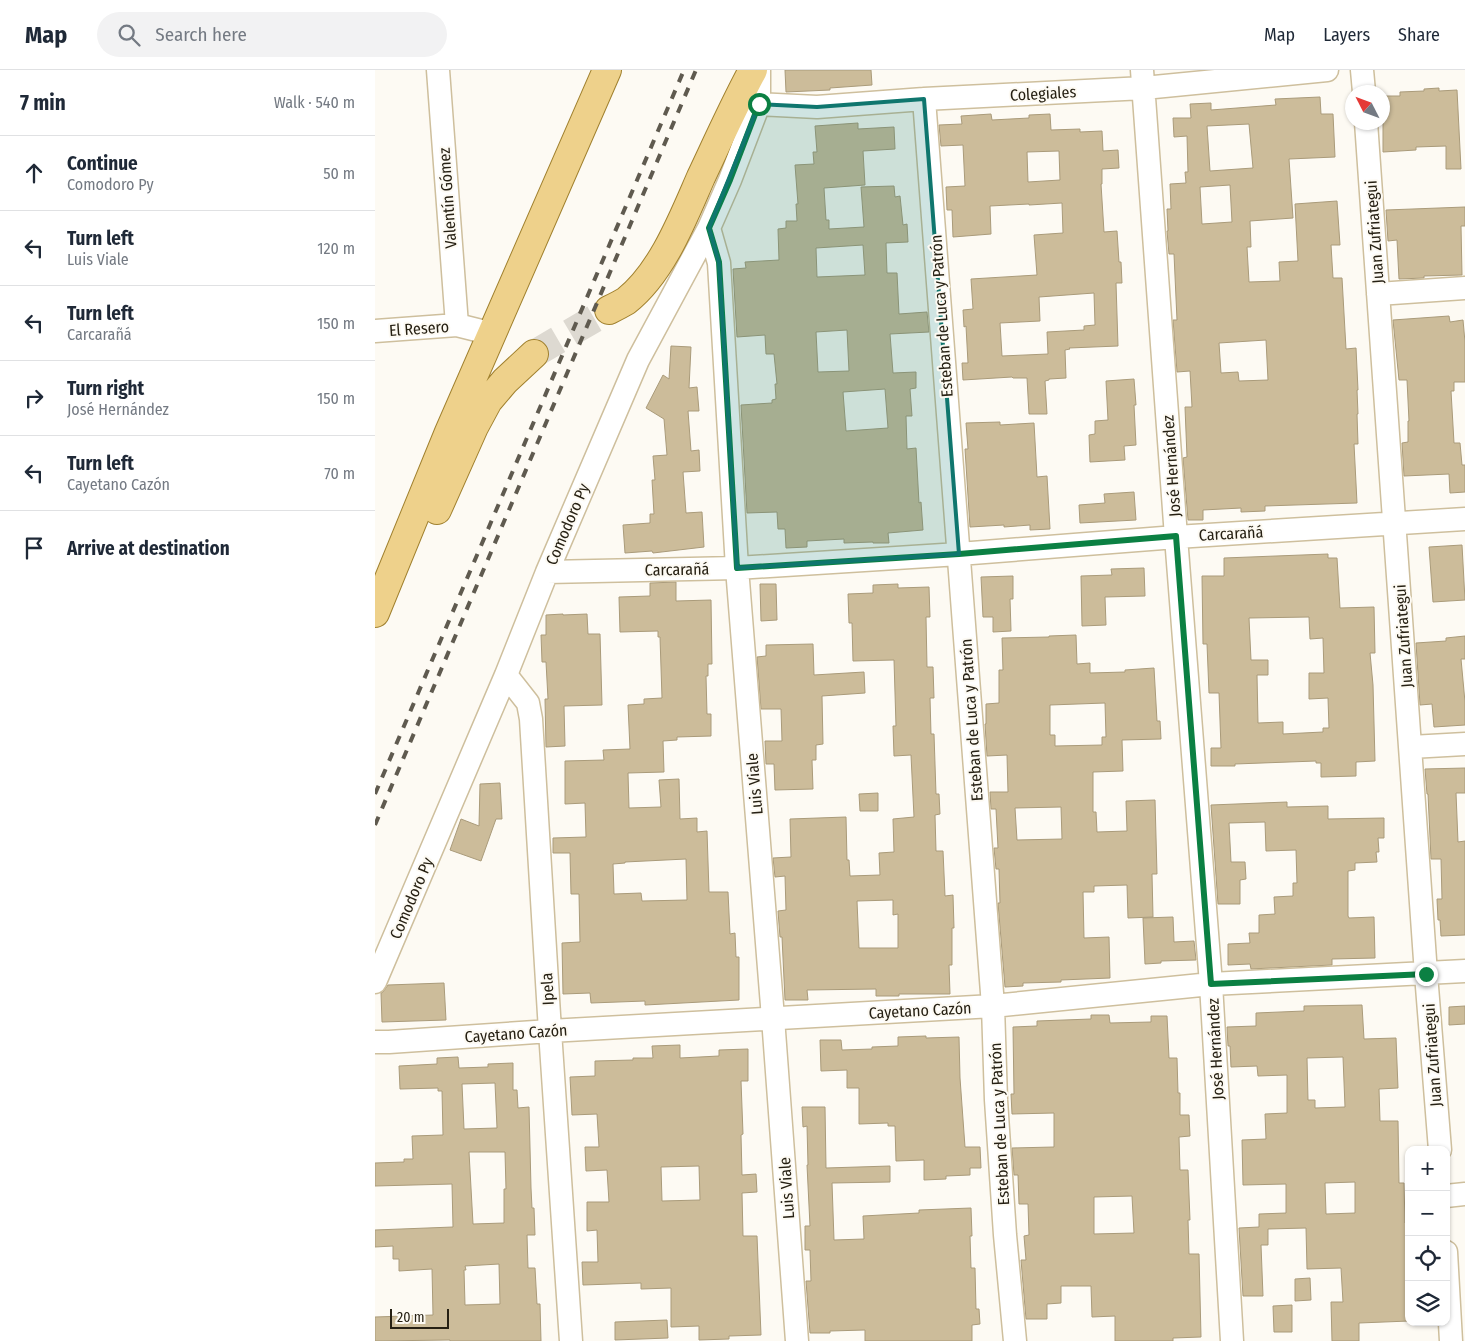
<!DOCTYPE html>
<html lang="en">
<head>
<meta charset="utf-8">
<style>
  body { margin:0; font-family:"Fira Sans Condensed",sans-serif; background:#f2f2f3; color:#1f2937 }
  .controls { position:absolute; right:15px; bottom:15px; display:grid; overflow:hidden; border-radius:10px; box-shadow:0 1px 4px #0004 }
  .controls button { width:45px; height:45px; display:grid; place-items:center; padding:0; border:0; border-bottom:1px solid #e0e1e3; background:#fff; color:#1f2937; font:25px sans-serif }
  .compass { position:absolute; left:970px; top:15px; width:45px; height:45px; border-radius:50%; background:#fff; box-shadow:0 1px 4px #0004; rotate:312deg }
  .scale { position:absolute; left:15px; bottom:12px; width:59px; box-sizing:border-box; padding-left:5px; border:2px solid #262013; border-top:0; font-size:14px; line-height:18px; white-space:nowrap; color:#262013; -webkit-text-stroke:4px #fdfaf3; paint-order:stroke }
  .stop { position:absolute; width:15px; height:15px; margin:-11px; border:4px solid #0b8043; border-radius:50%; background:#fff }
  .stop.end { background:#0b8043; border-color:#fff; box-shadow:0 1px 5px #0008 }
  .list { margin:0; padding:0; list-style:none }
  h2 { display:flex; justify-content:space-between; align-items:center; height:65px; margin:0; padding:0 20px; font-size:21px }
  h2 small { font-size:16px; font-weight:400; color:#747a83 }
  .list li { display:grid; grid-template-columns:32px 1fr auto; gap:15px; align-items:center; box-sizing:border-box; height:75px; padding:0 20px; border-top:1px solid #e0e1e3 }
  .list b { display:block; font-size:19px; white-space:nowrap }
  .list p { margin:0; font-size:16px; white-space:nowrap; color:#747a83 }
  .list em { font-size:16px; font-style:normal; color:#747a83 }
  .icon { flex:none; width:28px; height:28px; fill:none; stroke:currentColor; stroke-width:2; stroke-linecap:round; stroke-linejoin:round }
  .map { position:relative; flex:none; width:1090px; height:1271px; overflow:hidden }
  header { display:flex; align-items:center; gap:30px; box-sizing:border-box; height:70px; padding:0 25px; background:#fff; border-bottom:1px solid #e0e1e3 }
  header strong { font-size:24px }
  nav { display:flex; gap:28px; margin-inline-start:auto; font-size:18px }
  .search { width:350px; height:45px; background:#f2f2f3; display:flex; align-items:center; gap:12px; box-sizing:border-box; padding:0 18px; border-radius:28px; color:#747a83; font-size:19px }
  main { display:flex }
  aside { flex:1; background:#fff }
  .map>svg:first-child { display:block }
  .building { fill:#ccbc9a; stroke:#aa9b7a; fill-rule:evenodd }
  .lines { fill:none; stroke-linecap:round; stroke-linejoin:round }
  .major-tunnel { stroke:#ddd9d1; stroke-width:28; stroke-dasharray:28 14; stroke-linecap:butt }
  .minor-casing { stroke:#cebf9d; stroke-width:25 }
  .major-casing { stroke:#a0802e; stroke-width:30 }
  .minor { stroke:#fff; stroke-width:22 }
  .major { stroke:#eed18b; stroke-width:28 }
  .rail { stroke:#5f5a4f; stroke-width:4; stroke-dasharray:9 9; stroke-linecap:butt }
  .route { stroke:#0b8043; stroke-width:6 }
  .marked { fill:#0f766e; fill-opacity:0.2; stroke:#0f766e; stroke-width:4; stroke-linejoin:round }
  .labels { text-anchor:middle; stroke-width:4; stroke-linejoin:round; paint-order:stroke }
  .street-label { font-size:16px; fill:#262013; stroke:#fdfaf3 }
</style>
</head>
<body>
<header>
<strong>Map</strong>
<div class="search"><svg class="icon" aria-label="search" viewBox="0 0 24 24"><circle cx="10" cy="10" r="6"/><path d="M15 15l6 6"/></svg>Search here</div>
<nav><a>Map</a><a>Layers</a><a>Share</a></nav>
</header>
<main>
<aside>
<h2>7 min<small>Walk · 540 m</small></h2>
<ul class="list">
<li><svg class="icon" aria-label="ahead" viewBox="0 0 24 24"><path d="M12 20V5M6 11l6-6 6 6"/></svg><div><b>Continue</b><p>Comodoro Py</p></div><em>50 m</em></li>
<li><svg class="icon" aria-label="left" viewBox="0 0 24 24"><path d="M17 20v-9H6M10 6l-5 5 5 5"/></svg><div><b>Turn left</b><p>Luis Viale</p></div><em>120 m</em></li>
<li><svg class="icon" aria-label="left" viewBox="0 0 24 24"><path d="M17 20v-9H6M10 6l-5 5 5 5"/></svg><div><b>Turn left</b><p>Carcarañá</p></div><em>150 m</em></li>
<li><svg class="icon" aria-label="right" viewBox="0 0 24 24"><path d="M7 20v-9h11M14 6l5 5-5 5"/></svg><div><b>Turn right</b><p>José Hernández</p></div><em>150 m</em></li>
<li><svg class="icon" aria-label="left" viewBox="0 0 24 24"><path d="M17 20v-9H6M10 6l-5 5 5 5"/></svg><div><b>Turn left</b><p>Cayetano Cazón</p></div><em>70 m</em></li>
<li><svg class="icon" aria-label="arrive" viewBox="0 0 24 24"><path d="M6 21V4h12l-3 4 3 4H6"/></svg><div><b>Arrive at destination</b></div></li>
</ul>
</aside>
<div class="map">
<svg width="1090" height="1271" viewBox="0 0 1090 1271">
  <rect width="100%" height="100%" fill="#fdfaf3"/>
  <!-- building -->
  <path class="building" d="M410,0H496L497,15L455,18V20L411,22Z
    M1064,18V21L1082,20L1086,99H1071V76L1041,77V80L1008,82V26H1025V22L1049,21V19Z
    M945,27L946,44H958L960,87L914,89L918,148L875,151L876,177H872L874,212L905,211L904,192L923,191L920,134L962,131L965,175H956L958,208H967L971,279L981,278L983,320H982L983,344H982L983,374H979L982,433L890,436V441L866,442V438L828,440V450H813L808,388L812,387L810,337H817L815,301L802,302L798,250H802L799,184H794L792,161H793L792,139H796L795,114L811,113L810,102H813L812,66L799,67L798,48H816L815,34L836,33V40L901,35L900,29ZM874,54L878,98L835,101L832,56ZM855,115L857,152L827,154L825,117ZM891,270L893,310L864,311L863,302L846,303L844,273Z
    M616,44L617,50L654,48V45L675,44L676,60L705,59V62L727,61L728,81L743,80L744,98L727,99V114H726L729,162L742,161L744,192H746L747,213H741L743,276L694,278L695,279L690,280L691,308L674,309V310L670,311L672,344H654L652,308H638L637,307L588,310L587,293H593L591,256L589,257L588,240L598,239L596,209L662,205L659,165L688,163L687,133L654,135V134L615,136L616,164L578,167L577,140H572L571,117L590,116L588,75L566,76L564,55L587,54L586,46ZM684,81L685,110L653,112L652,82ZM719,223L720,255L709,256V260L672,262L673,284L627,286L625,253L665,251L664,227Z
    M483,53V59L519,57L520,79L488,81L490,115L449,118L451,150H454V159L489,157L486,117L519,116L520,127L525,126L528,155L532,154L533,172L511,173L512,203H522L524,244L552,242L554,262L515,264L518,303L541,302V318L535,319L537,346H531L532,379L541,378L544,433L546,432L548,460L513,463L514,473H498V472L469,473V469L432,471V477L411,478L410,459H403L402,442L372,443L366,335L397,333V330L401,329L400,314H402L399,284H391L390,265L362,267L358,199L371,198L370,192L404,190L403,159L411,158V151H422L421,134H423L420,95L439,94L438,82H442L440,56ZM488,175L490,205L442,207L441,178ZM472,260L474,301L443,302L441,262ZM510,319L513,358L471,361L468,322Z
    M1090,137V156H1086L1087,205L1049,206V208L1024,209L1022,170L1013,171L1011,140Z
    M1074,246L1075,252L1088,250L1090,272V312H1079V321H1076L1079,373H1085L1087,395H1090V422L1075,423L1074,404L1029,406L1027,373L1033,372V351H1034L1032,310H1024L1018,250Z
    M296,276L316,277L314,318L322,317L324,341H313L316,381L324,380L325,401L308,402L311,443L327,442L329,477L278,483L277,481L250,483L248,455L275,453V444H279L277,410H280L278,386L292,385L289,349L271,338L288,305L294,309Z
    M759,309L761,335H759L761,375L749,376L750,390L715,392L714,365L720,364V351L733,350L731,311Z
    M625,352V355L659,353L662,407L672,406L675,459L655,460V455L629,457V455L595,457L590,379H593L591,353Z
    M759,422L761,450L705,453L704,435L730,433L729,424Z
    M1087,475L1090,530L1058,532L1054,477Z
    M953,484V488H962L965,538L999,537L1000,583H995L998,615L1000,691L981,692V706L946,707V693H941V691L860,694V696H836V678H846L844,623H834L832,574H828L827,506H849V488ZM934,547L935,569L948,568L949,603H934V629L953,628L954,658H948V662L908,664V652L883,653L882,605H893V590H876L874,548Z
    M769,498L770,526L730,527L731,555L707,556L706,506L737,505L736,499Z
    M638,506V529H635L636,561L618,562V547H608L606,507Z
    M301,512V531L336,530L337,594H333V606H331L332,644H336V666L302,667V670L288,671L289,702L253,703L254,738L286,737L284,710L304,709L305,749L322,748V762L332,761L334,822H353L355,864L360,863L361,887H364V930L270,935V931L216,933L215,923L188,924L187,873L205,872L204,824H196L195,783H178V768L211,767L210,733L190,734V691L229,690L228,680L255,679L253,635L269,634V629L287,628L285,567H283V561L245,562L244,527L275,526V513ZM311,789L312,830L267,831L266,823L239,824L238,794L250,793V792Z
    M385,514H401L402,550L386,551Z
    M523,514V518L554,517L555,547H551L552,597H558L559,628H555L556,664H559L561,724H564L565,744L560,745L561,781H568L570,826L578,825L579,858H577V895H574L575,924H524V926H501V919L432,920L433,930H410L407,867H405L403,841L411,840L410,806L400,807L398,788L416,787L415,749L471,747L472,790H474L475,806L505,805L504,783L519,782L518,749L539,747L536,685L519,686L518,656H521L519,590L478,591L477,553H474L473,524L498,523V515ZM518,830V845L523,844V878H484L482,831Z
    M188,544V545L212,544L213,564H225L227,635L189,636L190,676L171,677L170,629H173L171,592H167L166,565H171V545Z
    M701,565L702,594L715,593V603L750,602V600L779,598L782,651H785L786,669L747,670L748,701L718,702V742H721L722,762L752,761L751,731L780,730L782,804H777L778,847L753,848L752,815L719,816V822H708L709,868L734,867L735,908L686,910V912L648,913V916L630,917L623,833H625L624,799H621L619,778H623L621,739H616L615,722H633L632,685L612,686L610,654H611V634L624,633V600H628L627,568L674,567V566ZM730,633L731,667H727V675L680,676V665H675V635ZM686,737L687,769L642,770L640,738Z
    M1090,566V589H1086L1090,632V655L1059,657L1057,634L1045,635L1041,573L1071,571V568Z
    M438,574L439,605L489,602L490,623L447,626L448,674L441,675V690H437L438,719L400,720L399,694H391L390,671H407L406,639H386L382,587L391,586V575Z
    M1090,698V723H1081L1083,772L1090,771V865L1066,866L1065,850H1063L1062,829H1067L1066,789H1056L1053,724H1052L1050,699Z
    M125,713L127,749H121L106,791L75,780L86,749L104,756L105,714Z
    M503,723V741H485L484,724Z
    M912,732V737L953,736V749L1009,748V768H1003L1004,782H1001L1002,792L980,793V800L973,801V846L974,848L999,847L1000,888L957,889V895L876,899L875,894L853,895V874L875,873L874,863H884V845L900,844L899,827L918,826V813H922L921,780L891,781L890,752L854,753L856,792H870L871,809L865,810V834H843L836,735Z
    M798,847L799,872L819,871L821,890L786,891V893L770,894L768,848Z
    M69,913L71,950L7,952L6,923L8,922L13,915Z
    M987,935L989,969L1021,968L1023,1018L1004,1019L1005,1051H1023L1024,1113H1029L1030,1153H1031L1032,1174H1034V1251L984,1253V1271H957L956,1232H968L966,1198L932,1199L931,1158L893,1159V1175H886L888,1226H868L864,1158L884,1157V1144L911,1143V1114L868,1115L867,1070L891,1069L890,1044L912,1043V1005L883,1006L882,996L856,997L855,976H853L852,957L881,956V943L929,941V936ZM968,987L970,1037L940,1038V1030H933L932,988ZM980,1112V1143L951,1144L950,1113Z
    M1090,936V954L1074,955V937Z
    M716,945H734L735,953L776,952V946H792L794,988H802L803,1023H805V1045H814L815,1066L804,1067L805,1100H813L815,1150H813L814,1184H824L826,1267L798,1268V1271H740V1246L717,1247L716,1216H686V1233L672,1234V1249H651L646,1190H651L649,1166L654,1165L653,1134H644L643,1105H639L637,1078L679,1077V1043L637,1044L636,1024H639L638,957L662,956V951L716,949ZM757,1126L759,1163L719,1164V1127Z
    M551,966V968L584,967L585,1008L590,1077H605L606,1098H595V1105L571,1106V1109L549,1110V1090L521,1091L520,1056H513V1053L484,1054V1018H472V1000L446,1001L445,970H466L467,980L497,979V977L523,976V967Z
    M305,975V988L344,986V980L373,979V1011H366L368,1064L366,1065L367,1105L381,1104L382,1122L367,1123L368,1166H382L386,1265L354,1266V1269L324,1270V1256L296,1257V1218L266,1219V1213L208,1215L207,1192H223L222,1160L212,1161V1132H234L232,1100L211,1101L210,1077H224L222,1044L197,1045L195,1007L220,1006V991L258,990V988H278L277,976ZM324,1096L325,1130L287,1131L286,1097Z
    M83,987L84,998L113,997V994L138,993V1020H142L143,1038L154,1037L156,1118L157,1138H159L160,1165H152L153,1198H160L162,1234H165L166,1271H75V1270L0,1271V1247L58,1245L57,1199L24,1201V1189H18V1176L0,1177V1160L78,1157L77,1114L0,1116V1093L29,1092V1089H38L37,1066L68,1065L67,1021H63V1018L25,1019L24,996L62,994V988ZM120,1013L122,1058L89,1059L87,1014ZM94,1082H130L131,1119H129V1153L98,1154ZM124,1194L125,1234L90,1235L89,1200H91L90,1196Z
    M427,1037H450L451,1098L515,1096V1112L457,1113L459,1170L489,1169L488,1146L544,1143V1140L596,1138L597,1166H595L596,1198H600L601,1239H604L605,1254L597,1255V1271H490V1260L455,1261V1263H435L431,1211H436L435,1180H430V1156H435L432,1095H433L432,1056L428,1057Z
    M935,1208L936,1230L920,1231V1209Z
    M917,1235V1262H899L898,1236Z
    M292,1250L293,1268L240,1270V1252Z"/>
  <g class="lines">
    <!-- major-tunnel -->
    <path class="major-tunnel" d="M159,284L234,240"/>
    <!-- minor casing -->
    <g class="minor-casing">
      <path id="minor" d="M63,0L82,255
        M767,0L801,467L836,914L857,1271
        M987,0L989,22
        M549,29L618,936L621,1030L630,1165L640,1271
        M384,34L442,37L549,29L769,18L952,0
        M991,52L1051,904L1065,1080
        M334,158L344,193L362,498L398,948L422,1271
        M1003,224L1090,218
        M0,261L82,255L118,264
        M172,502L362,498L584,484L801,467L1090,449
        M131,605L153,633L156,649L175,961L196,1271
        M1036,677L1090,674
        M0,912L131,605L172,502L263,290L334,158L355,110L384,34V0
        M0,972H14L175,961L618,936L836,914L1090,901
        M1071,1126L1090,1124
        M1071,1182L1076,1271"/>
    </g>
    <!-- major casing -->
    <g class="major-casing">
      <path id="major" d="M234,240C240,237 246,234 251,231C287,203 308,148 326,107C343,71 359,35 378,0
        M62,440L99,357L113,331L130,311L159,284
        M0,543L74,362L232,0"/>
    </g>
    <!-- minor -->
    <use href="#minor" class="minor"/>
    <!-- major -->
    <use href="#major" class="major"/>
    <!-- rail -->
    <path class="rail" d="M0,724L309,0
      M0,755L321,0"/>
  </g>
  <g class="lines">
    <!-- route -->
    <path class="route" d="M384,34L355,110L334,158L344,192L362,498L584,484L801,466L836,914L1051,904"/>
  </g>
  <!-- marked area -->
  <path class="marked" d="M549,29L584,484L362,498L344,193L334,158L384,34L442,37Z"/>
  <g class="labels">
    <!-- street labels -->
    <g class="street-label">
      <text transform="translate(668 23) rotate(-3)" y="6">Colegiales</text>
      <text transform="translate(72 128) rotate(-94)" y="6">Valentín Gómez</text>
      <text transform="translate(999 162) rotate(-94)" y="6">Juan Zufriategui</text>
      <text transform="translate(566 246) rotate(-94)" y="6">Esteban de Luca y Patrón</text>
      <text transform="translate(44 258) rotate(-4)" y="6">El Resero</text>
      <text transform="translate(796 396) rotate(-94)" y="6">José Hernández</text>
      <text transform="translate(192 454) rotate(-67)" y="6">Comodoro Py</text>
      <text transform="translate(856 463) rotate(-3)" y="6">Carcarañá</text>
      <text transform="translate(302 499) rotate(-1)" y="6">Carcarañá</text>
      <text transform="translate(1028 566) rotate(-94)" y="6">Juan Zufriategui</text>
      <text transform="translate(596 650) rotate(-94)" y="6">Esteban de Luca y Patrón</text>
      <text transform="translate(379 714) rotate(-95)" y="6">Luis Viale</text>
      <text transform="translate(36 828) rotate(-67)" y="6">Comodoro Py</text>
      <text transform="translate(172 919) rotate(-93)" y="6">Ipela</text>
      <text transform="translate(545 940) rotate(-3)" y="6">Cayetano Cazón</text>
      <text transform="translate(141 963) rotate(-4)" y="6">Cayetano Cazón</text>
      <text transform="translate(840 979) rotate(-93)" y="6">José Hernández</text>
      <text transform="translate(1057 985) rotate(-94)" y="6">Juan Zufriategui</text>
      <text transform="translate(624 1054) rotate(-93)" y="6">Esteban de Luca y Patrón</text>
      <text transform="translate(411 1118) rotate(-94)" y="6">Luis Viale</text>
    </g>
  </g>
</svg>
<div class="controls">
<button>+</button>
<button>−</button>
<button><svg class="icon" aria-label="locate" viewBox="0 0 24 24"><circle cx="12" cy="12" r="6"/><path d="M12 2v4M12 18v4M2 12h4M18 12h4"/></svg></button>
<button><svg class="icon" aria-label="layers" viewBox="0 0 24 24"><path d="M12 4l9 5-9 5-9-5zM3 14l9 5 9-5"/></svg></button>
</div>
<svg class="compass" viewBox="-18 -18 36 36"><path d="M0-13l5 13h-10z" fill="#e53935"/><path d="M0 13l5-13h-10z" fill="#747a83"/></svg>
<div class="scale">20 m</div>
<div class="stop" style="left:384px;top:34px"></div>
<div class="stop end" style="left:1051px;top:904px"></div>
</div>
</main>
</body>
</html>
